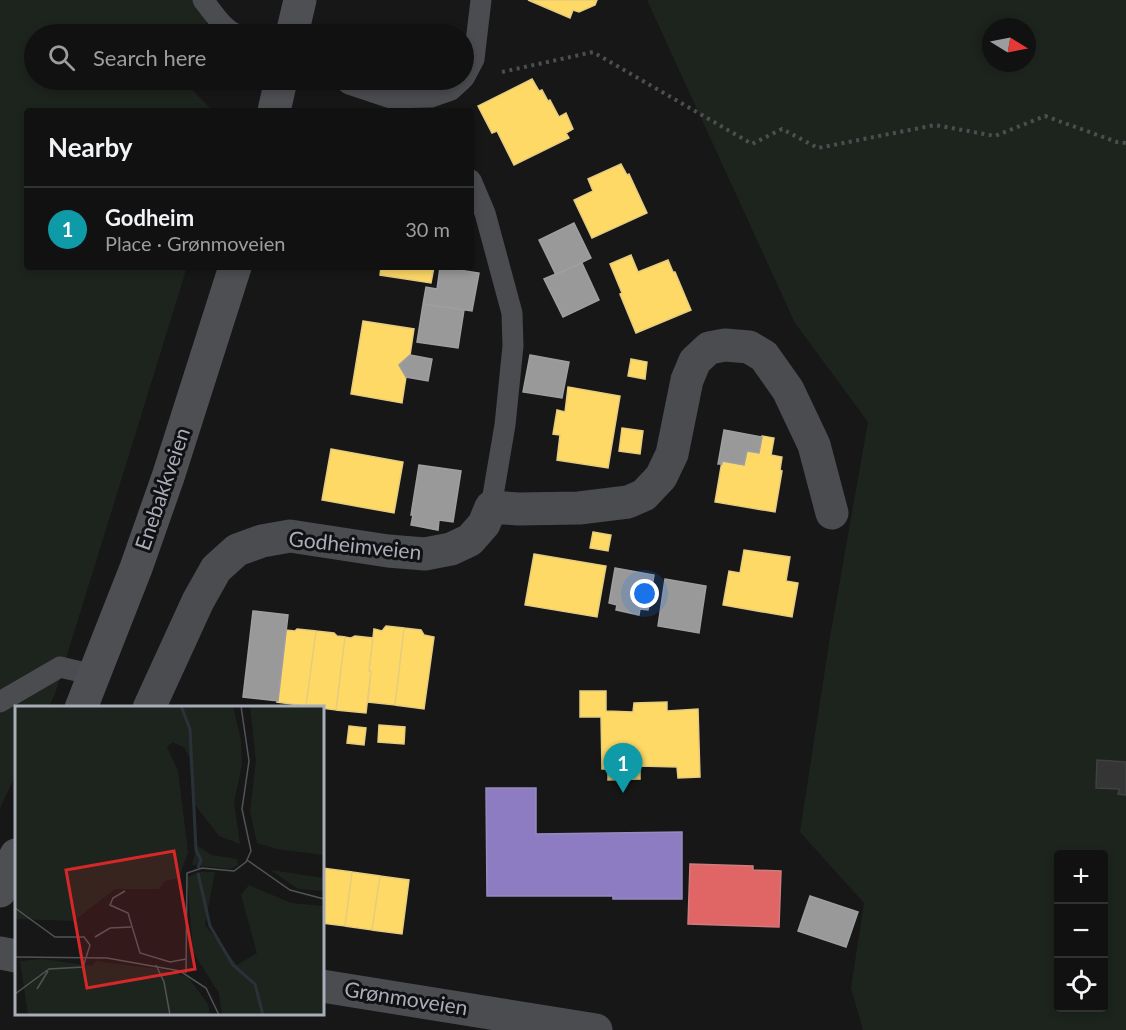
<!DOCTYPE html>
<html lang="en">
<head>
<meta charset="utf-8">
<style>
  body { margin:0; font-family:Lato,sans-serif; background:#1a1a1a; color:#f1f3f6 }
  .controls { position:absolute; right:18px; bottom:18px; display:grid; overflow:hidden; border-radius:6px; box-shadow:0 3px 9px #0003 }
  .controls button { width:54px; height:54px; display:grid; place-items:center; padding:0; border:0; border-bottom:2px solid #303131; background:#111; color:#f1f3f6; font:30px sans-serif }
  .compass { position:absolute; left:982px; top:18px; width:54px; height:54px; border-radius:50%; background:#111; box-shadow:0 3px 9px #0003; rotate:100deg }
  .you { position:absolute; left:645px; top:594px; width:21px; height:21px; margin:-15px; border:4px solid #fff; border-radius:50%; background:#1a73e8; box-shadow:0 0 0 9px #1a73e833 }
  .badge { display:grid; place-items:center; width:39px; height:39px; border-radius:50%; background:#d93025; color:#fff; font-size:20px; font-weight:700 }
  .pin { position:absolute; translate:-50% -50px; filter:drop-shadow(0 2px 3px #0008) }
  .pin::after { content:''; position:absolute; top:32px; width:21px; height:18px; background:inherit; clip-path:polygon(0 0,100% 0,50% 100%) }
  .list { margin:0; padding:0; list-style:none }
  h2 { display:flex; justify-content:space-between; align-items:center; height:78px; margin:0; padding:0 24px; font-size:26px }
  h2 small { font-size:20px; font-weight:400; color:#9c9d9f }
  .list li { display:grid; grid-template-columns:39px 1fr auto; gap:18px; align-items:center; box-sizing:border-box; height:84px; padding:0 24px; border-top:2px solid #303131 }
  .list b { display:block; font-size:22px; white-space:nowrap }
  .list p { margin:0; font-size:20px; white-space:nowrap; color:#9c9d9f }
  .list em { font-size:20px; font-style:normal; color:#9c9d9f }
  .icon { flex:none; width:33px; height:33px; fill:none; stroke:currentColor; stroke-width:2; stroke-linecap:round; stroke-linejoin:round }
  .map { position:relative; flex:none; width:1126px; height:1030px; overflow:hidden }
  .search { position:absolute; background:#111; box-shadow:0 3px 9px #0003; left:24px; top:24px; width:450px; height:66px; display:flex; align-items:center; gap:15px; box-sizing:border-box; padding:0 21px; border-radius:33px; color:#9c9d9f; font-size:22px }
  .panel { position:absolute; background:#111; box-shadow:0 3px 9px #0003; left:24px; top:108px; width:450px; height:162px; border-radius:6px }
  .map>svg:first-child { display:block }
  .green { fill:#1d241e; fill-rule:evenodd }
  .homes { fill:#ffd966; stroke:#e5cc7f; stroke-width:1.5 }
  .shops { fill:#e06666; stroke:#cf7b7f; stroke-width:1.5 }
  .offices { fill:#8e7cc3; stroke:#968bc0; stroke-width:1.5 }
  .industry { fill:#999; stroke:#9e9fa2; stroke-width:1.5 }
  .building { fill:#353536; stroke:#3f4043; stroke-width:1.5 }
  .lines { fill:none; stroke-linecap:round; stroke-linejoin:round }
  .path { stroke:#4d4e52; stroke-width:4; stroke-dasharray:3 4.5; stroke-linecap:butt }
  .lane { stroke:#4b4c50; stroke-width:21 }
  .street { stroke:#4b4c50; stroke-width:33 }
  .primary { stroke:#4d4f52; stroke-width:33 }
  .labels { text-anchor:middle; stroke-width:6; stroke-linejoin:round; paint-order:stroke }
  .street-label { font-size:21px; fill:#a8adb8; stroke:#111113 }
  .inset-river { fill:none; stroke:#2a3239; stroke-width:3 }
  .inset-road { fill:none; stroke:#515357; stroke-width:1.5 }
  .view { fill:#d62828; fill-opacity:0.15; stroke:#d62828; stroke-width:3 }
  .inset-edge { fill:none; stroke:#a8adb8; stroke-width:3 }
</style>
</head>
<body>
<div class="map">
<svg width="1126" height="1030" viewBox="0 0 1126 1030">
  <rect width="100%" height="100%" fill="#171717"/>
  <!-- green -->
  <path class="green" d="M0,0H213L203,34H34V80H190L188,86L213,111H27V267H187L55,694L49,707L16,708V774L0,808Z
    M647,0H1126V1030H863L851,988L864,903L800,832L830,637L868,422L795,323ZM991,27H1027V63H991ZM1058,854H1104V1008H1058Z"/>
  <!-- homes -->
  <path class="homes" d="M528,0H597L595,5L579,12L573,10L570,18Z
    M532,79L539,91L542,90L548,101L550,100L559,117L566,113L573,129L566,133L569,138L514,165L497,131L492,133L478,106Z
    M621,164L627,175L629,174L647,213L592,238L574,200L593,191L588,179Z
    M631,255L638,272L668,260L673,272H675L691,310L636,333L620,294L622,293L610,264Z
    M381,267H434L431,283L380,275Z
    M363,321L414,329L410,355L399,365L406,377L402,403L351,394Z
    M631,359L647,362L645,379L628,376Z
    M568,387L620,396L608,468L557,460L560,435L553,434L557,410L565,412Z
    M622,428L643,431L640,454L619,451Z
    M762,436L774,438L771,455L782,457L780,470L782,471L775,512L715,502L722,461L744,465L747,451L759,453Z
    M331,449L403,462L394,513L322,500Z
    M593,532L611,535L608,551L590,548Z
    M744,550L790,557L786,581L798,583L792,617L723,605L729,571L740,573Z
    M534,554L606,566L597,617L525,605Z
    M386,626L404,628L395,705L368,702L371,671H369L374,629L382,631Z
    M404,628L421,630L424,635L434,637L424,709L395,705Z
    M297,629L316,631L306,706L277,702L286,630L295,631Z
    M316,631L334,633L337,636L345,637L336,710L306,706Z
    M355,636L373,638L369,671H371L366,713L336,710L345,637L351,638Z
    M580,691H606V711L633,712L634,703L667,702V711L698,709L700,777L678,778L677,767L640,766V779L608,780V769H602L601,717H580Z
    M379,725L405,727L404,744L378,742Z
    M349,726L366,728L364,745L347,743Z
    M322,868L352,872L345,926L322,923Z
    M352,872L380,876L372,930L345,926Z
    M380,876L409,880L402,934L372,930Z"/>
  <!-- shops -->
  <path class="shops" d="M690,864L753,866V870L781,871L779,927L688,924Z"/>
  <!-- offices -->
  <path class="offices" d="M486,788H536V834L682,832V899H613V896H487Z"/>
  <!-- industry -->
  <path class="industry" d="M574,223L591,258L556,275L539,240Z
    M582,263L599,300L563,317L544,279Z
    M440,267L479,273L472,311L423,304L426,287L437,289Z
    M423,304L464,310L458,348L417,342Z
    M410,355L432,359L428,381L406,377L399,365Z
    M530,355L569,362L562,398L523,392Z
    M724,430L762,437L759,453L747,451L744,465L722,461V464H718Z
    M419,465L461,471L453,522L439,520L438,530L411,525L413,515H411Z
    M615,568L654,575L648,610L640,609L639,615L616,610L617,605L609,603Z
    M665,579L706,586L699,633L658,626Z
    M253,611L288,615L278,701L243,697Z
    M810,896L858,912L846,947L798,931Z"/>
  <!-- building -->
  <path class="building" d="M1097,760L1126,762V795L1118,794L1119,789L1096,788Z"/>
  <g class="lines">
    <!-- path -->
    <path class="path" d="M502,72L593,52L752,144L782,129L818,148L935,125L995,136L1045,116L1117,142L1126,143"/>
    <!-- lane -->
    <path class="lane" d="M203,0C213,12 222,28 236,34
      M464,78L474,59L481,0
      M344,80L349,84L391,98L431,97L451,90L462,80
      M471,180L485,213L512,313L513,346L505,425L491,507
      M0,702L60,667L94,675"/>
    <!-- street -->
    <path class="street" d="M149,708L198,601L216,569L237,550L262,541L290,536L388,551L425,554L451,549L470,540L484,524L491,507L518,509L579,508L628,502L644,495L661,477L672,454L687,380L695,361L709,348L725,345L749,347L764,356L788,390L814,445L832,513
      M0,953L16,956
      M322,986L596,1030"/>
    <!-- primary -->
    <path class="primary" d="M292,34L300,0
      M274,111L281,80
      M81,708L136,568L168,477L235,267
      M0,891L16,855"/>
  </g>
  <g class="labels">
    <!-- street labels -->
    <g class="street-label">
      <text transform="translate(163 489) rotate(-71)" y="7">Enebakkveien</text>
      <text transform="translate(355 546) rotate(6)" y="7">Godheimveien</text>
      <text transform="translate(406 999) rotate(9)" y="7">Grønmoveien</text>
    </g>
  </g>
  <!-- overview -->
  <g transform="translate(15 706)">
    <rect width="309" height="309" fill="#171717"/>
    <path d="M0,0H218L226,34L227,59L219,96L225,138L204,130L178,96L174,51L170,42L158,36L152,41L163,65L173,146L164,172L150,175L144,183H100L59,215L0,213ZM235,0H309V149L262,143L242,137L235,105L241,55ZM182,140L197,149L222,153L223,159L216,163L177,159ZM256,164L309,172V185L283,183ZM183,166H200L190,219L222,259L242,247L226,189L234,179L276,197L309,200V309H207L204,287L178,246L172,172ZM27,253L77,260L81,255L144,263L173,271L193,298L195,309H13L5,255Z" fill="#1d241e"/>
    <path class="inset-river" d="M166,0L175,23L181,144L186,154L183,162M183,167L195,220L218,259L240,278L248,309"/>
    <path class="inset-road" d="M232,154L275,184L309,193M110,185L98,192L95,199L113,207L125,247L155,256L171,253M0,202L40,231H69L75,239L68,261L34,263L0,288M80,231L95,222L116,221M0,251L92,252L165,265L191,282L204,309M141,259L149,276L155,309M171,267L172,167L187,162L219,165L231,156L236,145L227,103L234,55L226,0M22,283L33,265"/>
    <path class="view" d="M159,145L180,263L72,282L51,164Z"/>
    <rect width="309" height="309" class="inset-edge"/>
  </g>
</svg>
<div class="controls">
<button>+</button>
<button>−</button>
<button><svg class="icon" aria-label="locate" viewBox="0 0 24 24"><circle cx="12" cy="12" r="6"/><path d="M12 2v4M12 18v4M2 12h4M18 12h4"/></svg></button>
</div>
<svg class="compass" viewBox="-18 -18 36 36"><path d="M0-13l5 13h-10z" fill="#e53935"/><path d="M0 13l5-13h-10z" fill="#9c9d9f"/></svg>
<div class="you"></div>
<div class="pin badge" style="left:623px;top:793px;background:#0f9aa8">1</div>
<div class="search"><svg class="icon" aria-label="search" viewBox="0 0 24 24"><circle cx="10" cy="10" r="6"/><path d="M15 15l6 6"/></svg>Search here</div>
<section class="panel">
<h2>Nearby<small></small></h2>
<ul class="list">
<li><span class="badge" style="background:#0f9aa8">1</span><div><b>Godheim</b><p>Place · Grønmoveien</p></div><em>30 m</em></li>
</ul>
</section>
</div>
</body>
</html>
